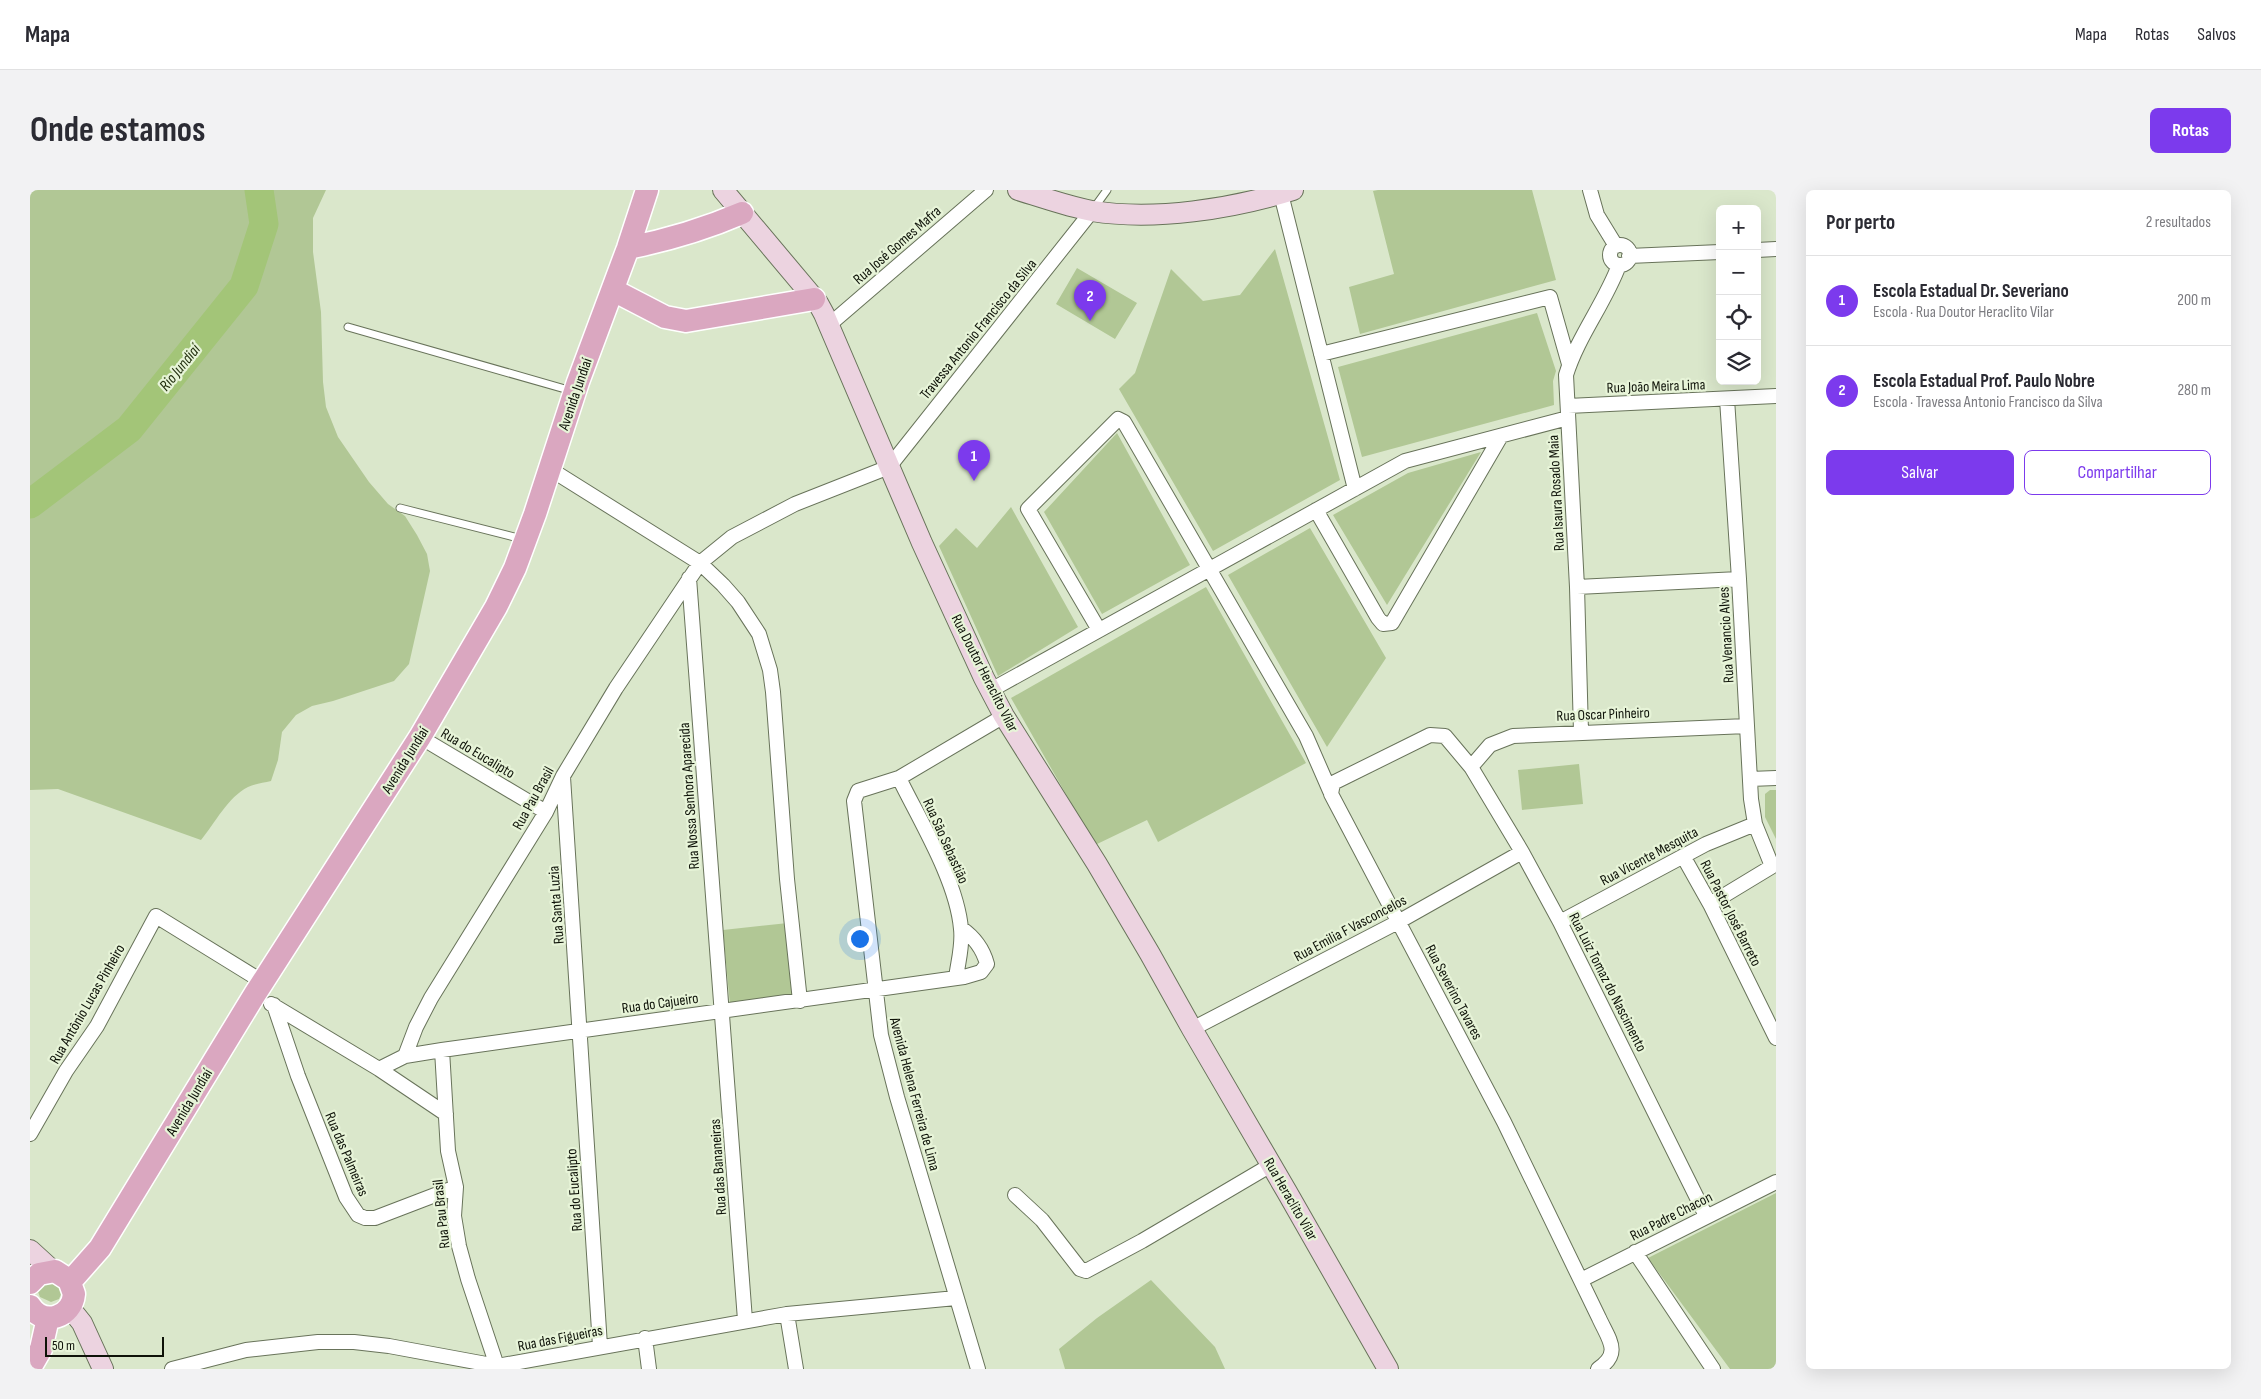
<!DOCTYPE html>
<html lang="pt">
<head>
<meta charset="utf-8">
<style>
  body { margin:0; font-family:"Sofia Sans Condensed",sans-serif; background:#f2f2f3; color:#2b2b33 }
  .controls { position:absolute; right:15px; top:15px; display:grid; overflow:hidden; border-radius:8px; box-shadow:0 5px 20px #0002 }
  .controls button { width:45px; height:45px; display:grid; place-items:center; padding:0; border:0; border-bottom:1px solid #e1e1e2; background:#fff; color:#2b2b33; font:25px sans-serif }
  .scale { position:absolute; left:15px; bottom:12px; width:119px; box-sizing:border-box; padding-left:5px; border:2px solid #0e1208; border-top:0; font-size:14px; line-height:18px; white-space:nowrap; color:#0e1208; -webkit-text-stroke:4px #e7f4d8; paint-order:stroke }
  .you { position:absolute; left:829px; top:748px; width:18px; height:18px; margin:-12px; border:4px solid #fff; border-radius:50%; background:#1a73e8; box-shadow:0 0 0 8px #1a73e833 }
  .badge { display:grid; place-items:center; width:32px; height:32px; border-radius:50%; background:#7c3aed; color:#fff; font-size:16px; font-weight:700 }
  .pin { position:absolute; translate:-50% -41px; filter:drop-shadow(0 1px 2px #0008) }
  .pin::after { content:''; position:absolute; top:26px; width:18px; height:15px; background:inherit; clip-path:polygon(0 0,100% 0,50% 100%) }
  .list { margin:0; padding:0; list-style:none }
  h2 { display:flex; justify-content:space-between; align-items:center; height:65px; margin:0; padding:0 20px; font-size:21px }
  h2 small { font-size:16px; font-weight:400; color:#7c7c81 }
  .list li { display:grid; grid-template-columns:32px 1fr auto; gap:15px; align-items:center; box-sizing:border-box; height:90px; padding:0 20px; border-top:1px solid #e1e1e2 }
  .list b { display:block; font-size:19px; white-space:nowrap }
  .list p { margin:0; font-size:16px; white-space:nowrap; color:#7c7c81 }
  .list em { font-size:16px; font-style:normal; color:#7c7c81 }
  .actions { display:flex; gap:10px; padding:15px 20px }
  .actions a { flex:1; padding:11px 0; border:1px solid #7c3aed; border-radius:8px; text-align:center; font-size:18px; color:#7c3aed }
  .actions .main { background:#7c3aed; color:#fff }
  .icon { flex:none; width:28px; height:28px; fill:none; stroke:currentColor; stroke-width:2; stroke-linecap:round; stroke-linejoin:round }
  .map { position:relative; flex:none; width:1746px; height:1179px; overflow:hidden; border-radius:8px }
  header { display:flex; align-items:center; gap:30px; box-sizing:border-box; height:70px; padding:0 25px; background:#fff; border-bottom:1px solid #e1e1e2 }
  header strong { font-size:24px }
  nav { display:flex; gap:28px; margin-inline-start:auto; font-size:18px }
  .intro { display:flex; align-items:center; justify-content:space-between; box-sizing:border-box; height:120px; padding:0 30px }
  h1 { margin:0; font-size:35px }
  .button { padding:12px 22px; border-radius:8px; background:#7c3aed; color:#fff; font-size:18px; font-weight:700 }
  main { display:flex; gap:30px; padding:0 30px }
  aside { flex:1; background:#fff; border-radius:8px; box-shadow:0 5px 20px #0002 }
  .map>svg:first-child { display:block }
  .green { fill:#b1c795 }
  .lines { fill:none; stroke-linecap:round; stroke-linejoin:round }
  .river { stroke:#a3c578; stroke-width:29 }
  .lane-casing { stroke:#68735a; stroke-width:9 }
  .street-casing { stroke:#68735a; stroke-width:16 }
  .secondary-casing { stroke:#68735a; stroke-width:22 }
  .primary-casing { stroke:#fff; stroke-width:25 }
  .lane { stroke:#fff; stroke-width:7 }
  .street { stroke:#fff; stroke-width:14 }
  .secondary { stroke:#ecd3e0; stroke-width:20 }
  .primary { stroke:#daa7c0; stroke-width:22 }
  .labels { text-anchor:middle; stroke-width:4.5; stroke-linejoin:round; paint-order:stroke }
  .street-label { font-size:15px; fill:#0e1208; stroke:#e7f4d8 }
  .water-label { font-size:16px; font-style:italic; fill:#233010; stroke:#e7f4d8 }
</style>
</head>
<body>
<header>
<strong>Mapa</strong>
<nav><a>Mapa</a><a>Rotas</a><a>Salvos</a></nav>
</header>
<div class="intro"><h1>Onde estamos</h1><a class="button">Rotas</a></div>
<main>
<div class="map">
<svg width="1746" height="1179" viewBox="0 0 1746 1179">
  <rect width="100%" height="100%" fill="#dae7cb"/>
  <!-- green -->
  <path class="green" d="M0,0H296L283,28V62L291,122L293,192L296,217L308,247L339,292L358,314L375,326L387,345L397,364L400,381L379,474L364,491L303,511L282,516L266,525L252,542L248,570L241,591C233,593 224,594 218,597C198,607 185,633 171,650L28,599L0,600Z
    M1348,0H1502L1526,90L1330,144L1319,97L1364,84L1343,1Z
    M1245,59L1310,290L1183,361L1089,199L1105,183L1141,79L1173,111L1210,105Z
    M1047,78L1107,113L1085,149L1026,114Z
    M1507,123L1526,181L1523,191L1524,215L1332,267L1308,177Z
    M1087,243L1160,375L1072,424L1014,322Z
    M1451,262L1357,415L1303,325L1378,283Z
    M981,317L1048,437L968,486L909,356L926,338L947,358Z
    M1280,338L1356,468L1297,557L1198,385Z
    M1176,397L1276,573L1128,652L1117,630L1065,655L981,508Z
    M1549,574L1553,614L1492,620L1488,580Z
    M1740,600H1746V649L1735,627V604Z
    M758,733L765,806L700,815L693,740Z
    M1746,1003V1179H1700L1618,1068Z
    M13,1088L34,1097L29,1109L21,1112L10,1107L7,1099Z
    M1121,1090L1185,1157L1195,1179H1035L1029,1159L1067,1128Z"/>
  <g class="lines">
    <!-- river -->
    <path class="river" d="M0,314L99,239L214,96L234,34L229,0"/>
    <!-- lane casing -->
    <g class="lane-casing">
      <path id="lane" d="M1064,18L1077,0
        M318,137L542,201
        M370,318L492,349"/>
    </g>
    <!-- street casing -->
    <g class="street-casing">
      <path id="street" d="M1560,0L1567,25L1586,56
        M1251,4L1325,299
        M1580 65a10 10 0 1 1 20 0a10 10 0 1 1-20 0Z
        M1727,60L1746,59
        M1599,66L1690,62
        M799,135L956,0
        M1291,164L1520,107L1539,174
        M1697,209L1709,389L1721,609L1725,634L1742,676
        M1538,216L1746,206
        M520,279L670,373L693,395L708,412L729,444L740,480L743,502L757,689L770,811
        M1286,320L1348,428L1353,434L1362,433L1471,246
        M659,388L715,1130
        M1547,397L1709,389
        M1069,440L998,319L1088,229L1094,232L1276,546L1300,601
        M961,500L1375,271L1538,228
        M1551,542L1547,397L1536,185C1548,146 1575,113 1589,75
        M390,547L516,622
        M1441,577L1460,555L1483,546L1717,536
        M533,587L570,1156
        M869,588C890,631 927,691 931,739C933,755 928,772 926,788
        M1720,589L1746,588
        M1653,666L1680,714L1746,848
        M1680,714L1746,674
        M1530,732L1676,654L1725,634
        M241,814L349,879L416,924
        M244,815L268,886L316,1007L328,1025L335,1028H345L426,997
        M1162,839L1368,732L1492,662
        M412,860L418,961L426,997L424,1026L429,1056L438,1089L468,1179
        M375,866L386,837L401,808L516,622L533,586L586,498L670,373L702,347L765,314L859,277L1062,21
        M349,879L375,866L412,860L934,787L951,782L957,774C953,759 944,747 931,738
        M0,944L36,881L67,836L126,726L233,792
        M985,1005L1012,1030L1050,1079L1056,1081L1112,1051L1241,975
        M1605,1062L1683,1179
        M1551,1090L1746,992
        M757,1124L766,1179
        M615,1148L619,1179
        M142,1179L216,1160L288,1152H324L359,1156L467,1176L757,1124L926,1108
        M948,1179L867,907L851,845L824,611L828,601L869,588L974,526
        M1568,1179C1592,1163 1579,1150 1569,1128L1474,932L1301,604L1303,593L1400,545L1415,546L1441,577L1492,662L1530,732L1676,1026"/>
    </g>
    <!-- secondary casing -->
    <g class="secondary-casing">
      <path id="secondary" d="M693,0L788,113L794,124L892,353L954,488L974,526L1067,674L1120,764L1162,839L1257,1002L1358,1179
        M988,0C1012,7 1036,16 1062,21C1125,31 1202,19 1263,0
        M0,1060L23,1081
        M40,1118L52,1133L73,1179"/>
    </g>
    <!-- primary casing -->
    <g class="primary-casing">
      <path id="primary" d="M598,58C638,50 675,39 712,23
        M583,100L635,127L656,131L784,109
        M40,1092L70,1058L225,804L390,547L466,417L485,378L505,324L548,192L598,58L617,0
        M0,1093L9,1084L25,1081L39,1090L44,1104C42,1127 14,1137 0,1116
        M0,1178L11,1159L18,1128"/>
    </g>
    <!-- lane -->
    <use href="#lane" class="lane"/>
    <!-- street -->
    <use href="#street" class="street"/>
    <!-- secondary -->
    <use href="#secondary" class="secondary"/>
    <!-- primary -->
    <use href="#primary" class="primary"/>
  </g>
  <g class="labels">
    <!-- street labels -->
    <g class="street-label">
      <text transform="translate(867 55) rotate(-41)" y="5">Rua José Gomes Mafra</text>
      <text transform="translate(948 139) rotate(-51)" y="5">Travessa Antonio Francisco da Silva</text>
      <text transform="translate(1626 196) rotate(-2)" y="5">Rua João Meira Lima</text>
      <text transform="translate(545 204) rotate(-71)" y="5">Avenida Jundiaí</text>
      <text transform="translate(1526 303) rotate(-93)" y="5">Rua Isaura Rosado Maia</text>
      <text transform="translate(1696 445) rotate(-93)" y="5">Rua Venancio Alves</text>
      <text transform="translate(955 483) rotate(63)" y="5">Rua Doutor Heraclito Vilar</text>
      <text transform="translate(1573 524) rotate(-2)" y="5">Rua Oscar Pinheiro</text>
      <text transform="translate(448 563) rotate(31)" y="5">Rua do Eucalipto</text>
      <text transform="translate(375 570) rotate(-58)" y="5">Avenida Jundiaí</text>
      <text transform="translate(659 606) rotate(-94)" y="5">Rua Nossa Senhora Aparecida</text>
      <text transform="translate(503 608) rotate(-61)" y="5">Rua Pau Brasil</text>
      <text transform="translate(916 651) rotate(66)" y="5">Rua São Sebastião</text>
      <text transform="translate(1619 666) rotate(-28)" y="5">Rua Vicente Mesquita</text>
      <text transform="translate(526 715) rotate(-94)" y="5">Rua Santa Luzia</text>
      <text transform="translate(1701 723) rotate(63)" y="5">Rua Pastor José Barreto</text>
      <text transform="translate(1320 738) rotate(-28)" y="5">Rua Emilia F Vasconcelos</text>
      <text transform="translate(1578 792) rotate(63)" y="5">Rua Luiz Tomaz do Nascimento</text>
      <text transform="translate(1424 802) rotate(62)" y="5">Rua Severino Tavares</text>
      <text transform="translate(630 813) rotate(-8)" y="5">Rua do Cajueiro</text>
      <text transform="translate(57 814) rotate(-60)" y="5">Rua Antônio Lucas Pinheiro</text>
      <text transform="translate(885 904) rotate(75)" y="5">Avenida Helena Ferreira de Lima</text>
      <text transform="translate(159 912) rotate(-59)" y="5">Avenida Jundiaí</text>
      <text transform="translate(317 964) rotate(67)" y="5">Rua das Palmeiras</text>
      <text transform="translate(688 977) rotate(-94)" y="5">Rua das Bananeiras</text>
      <text transform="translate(544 1000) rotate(-94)" y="5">Rua do Eucalipto</text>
      <text transform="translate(1261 1009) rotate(60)" y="5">Rua Heraclito Vilar</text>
      <text transform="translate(411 1024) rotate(-96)" y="5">Rua Pau Brasil</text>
      <text transform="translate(1641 1026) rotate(-27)" y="5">Rua Padre Chacon</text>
      <text transform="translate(530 1148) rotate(-11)" y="5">Rua das Figueiras</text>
    </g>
    <!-- water labels -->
    <g class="water-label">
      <text transform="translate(149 177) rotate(-51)" y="6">Rio Jundiaí</text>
    </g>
  </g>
</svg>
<div class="controls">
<button>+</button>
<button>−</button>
<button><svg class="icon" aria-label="locate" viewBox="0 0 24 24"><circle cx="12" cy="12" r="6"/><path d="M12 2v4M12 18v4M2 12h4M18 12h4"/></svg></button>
<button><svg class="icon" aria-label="layers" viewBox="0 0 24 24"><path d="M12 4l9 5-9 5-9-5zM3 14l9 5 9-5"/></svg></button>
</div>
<div class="scale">50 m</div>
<div class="you"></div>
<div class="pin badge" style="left:944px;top:291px">1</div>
<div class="pin badge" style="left:1060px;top:131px">2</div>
</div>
<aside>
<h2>Por perto<small>2 resultados</small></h2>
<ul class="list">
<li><span class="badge">1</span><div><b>Escola Estadual Dr. Severiano</b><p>Escola · Rua Doutor Heraclito Vilar</p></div><em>200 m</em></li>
<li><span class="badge">2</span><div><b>Escola Estadual Prof. Paulo Nobre</b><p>Escola · Travessa Antonio Francisco da Silva</p></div><em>280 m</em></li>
</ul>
<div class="actions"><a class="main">Salvar</a><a>Compartilhar</a></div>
</aside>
</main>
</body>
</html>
